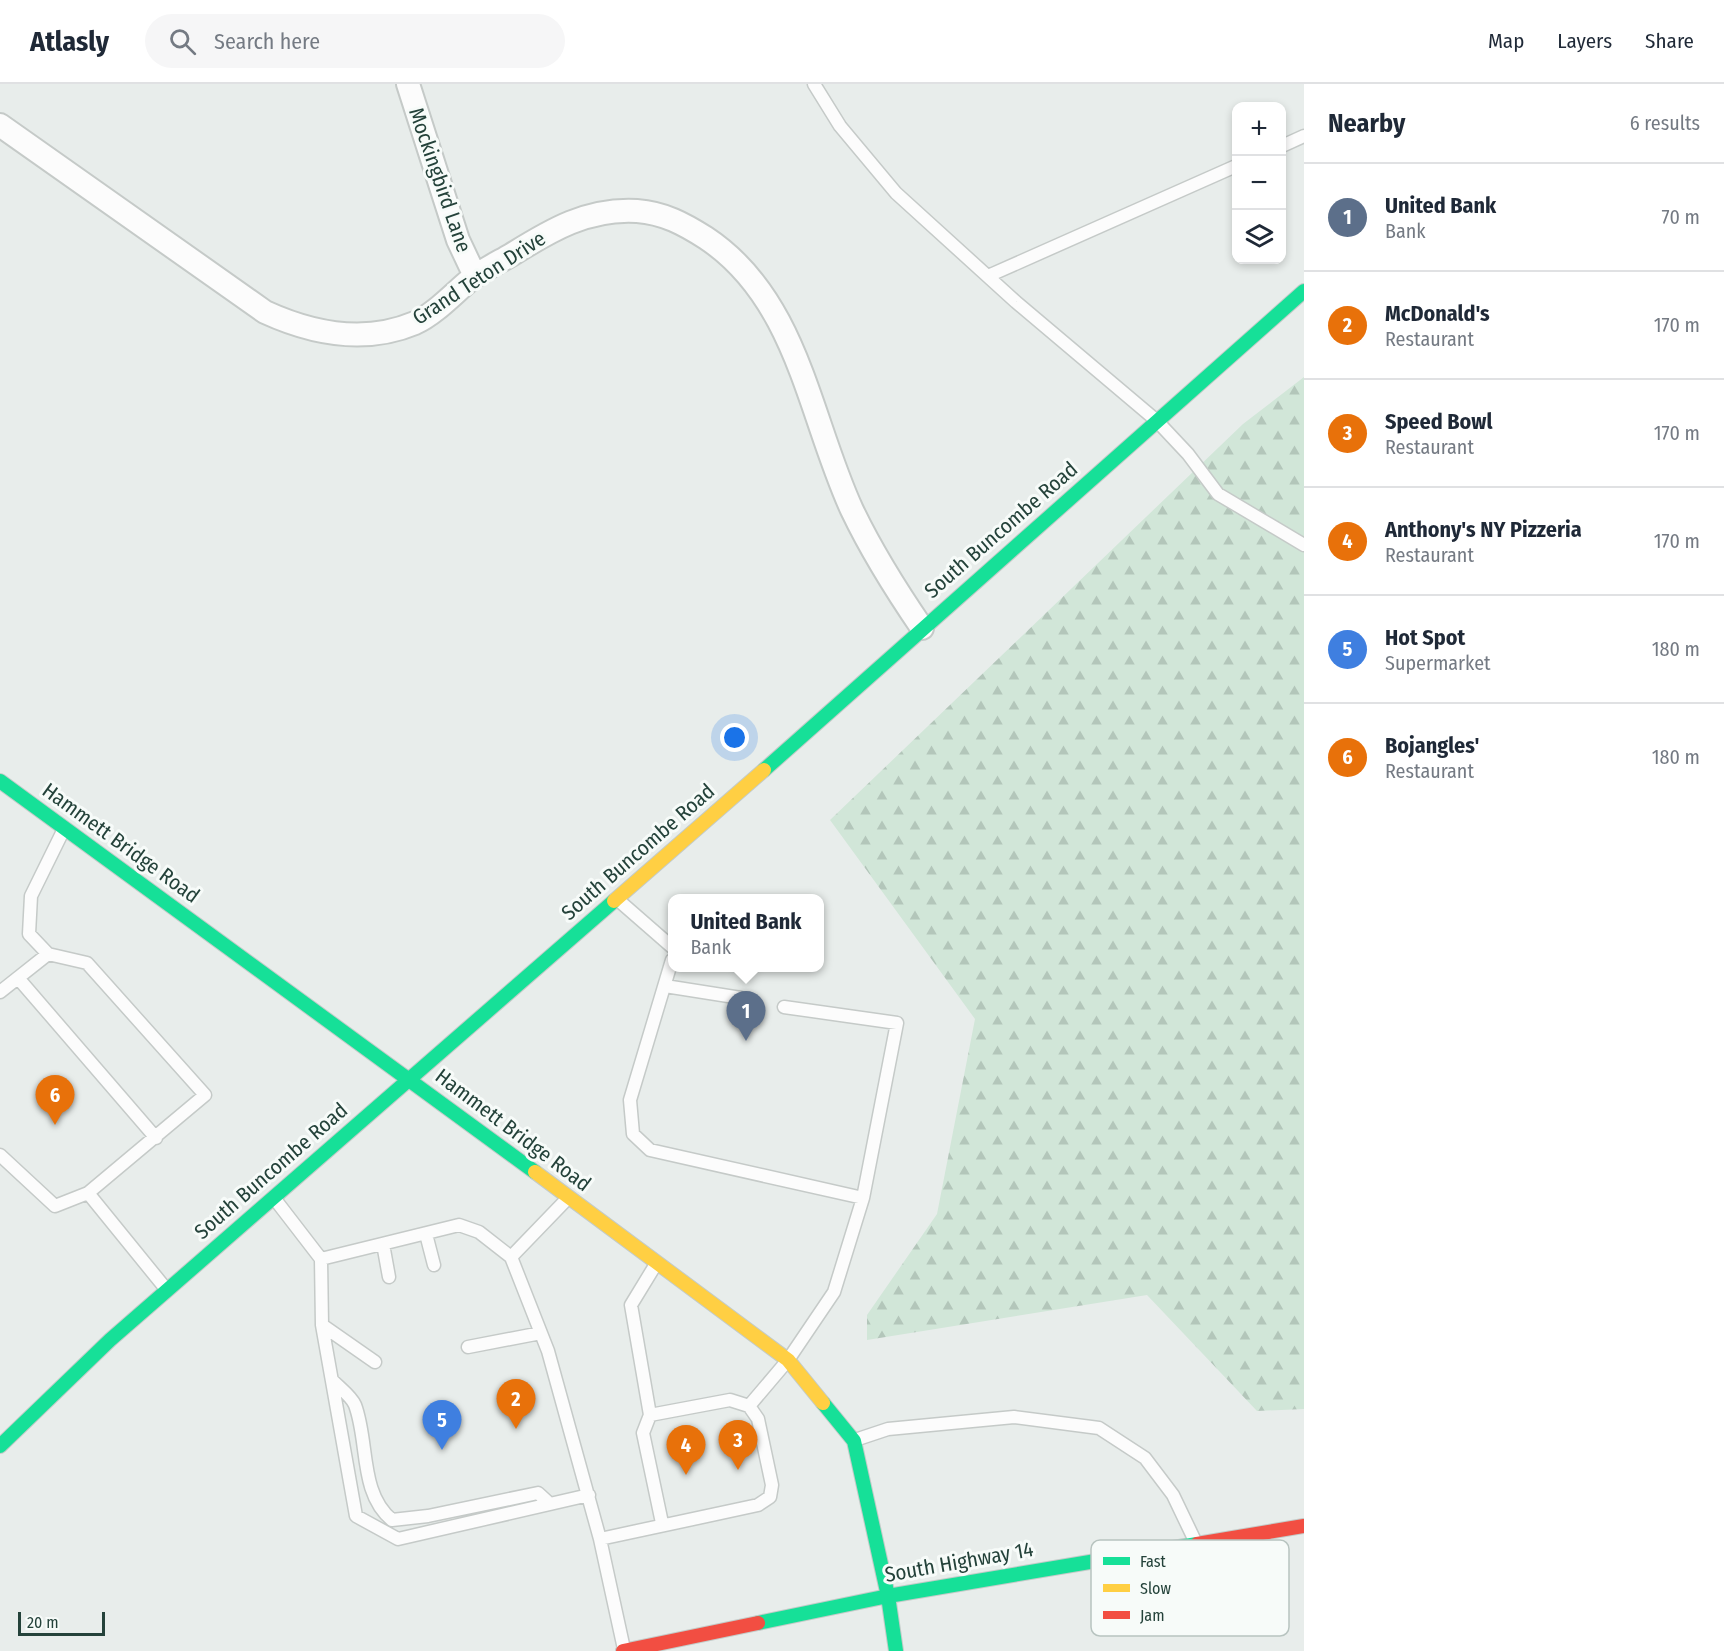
<!DOCTYPE html>
<html lang="en">
<head>
<meta charset="utf-8">
<style>
  body { margin:0; font-family:"Fira Sans Condensed",sans-serif; background:#f6f6f7; color:#1f2937 }
  .controls { position:absolute; right:18px; top:18px; display:grid; overflow:hidden; border-radius:12px; box-shadow:0 3px 9px #0003 }
  .controls button { width:54px; height:54px; display:grid; place-items:center; padding:0; border:0; border-bottom:2px solid #e0e1e3; background:#fff; color:#1f2937; font:30px sans-serif }
  .scale { position:absolute; left:18px; bottom:15px; width:87px; box-sizing:border-box; padding-left:6px; border:3px solid #24423a; border-top:0; font-size:16px; line-height:21px; white-space:nowrap; color:#24423a; -webkit-text-stroke:4px #f7fbf9; paint-order:stroke }
  .you { position:absolute; left:735px; top:654px; width:21px; height:21px; margin:-15px; border:4px solid #fff; border-radius:50%; background:#1a73e8; box-shadow:0 0 0 9px #1a73e833 }
  .badge { display:grid; place-items:center; width:39px; height:39px; border-radius:50%; background:#2563eb; color:#fff; font-size:20px; font-weight:700 }
  .pin { position:absolute; translate:-50% -50px; filter:drop-shadow(0 2px 3px #0008) }
  .pin::after { content:''; position:absolute; top:32px; width:21px; height:18px; background:inherit; clip-path:polygon(0 0,100% 0,50% 100%) }
  .popup { position:absolute; left:668px; top:810px; width:156px; height:78px; box-sizing:border-box; display:grid; place-content:center; border-radius:12px; background:#fff; filter:drop-shadow(0 2px 4px #0005); font-size:20px; white-space:nowrap; color:#747a83 }
  .popup b { font-size:22px; color:#1f2937 }
  .popup::after { content:''; position:absolute; left:50%; top:100%; margin-left:-12px; border:12px solid transparent; border-top-color:#fff }
  .list { margin:0; padding:0; list-style:none }
  h2 { display:flex; justify-content:space-between; align-items:center; height:78px; margin:0; padding:0 24px; font-size:26px }
  h2 small { font-size:20px; font-weight:400; color:#747a83 }
  .list li { display:grid; grid-template-columns:39px 1fr auto; gap:18px; align-items:center; box-sizing:border-box; height:108px; padding:0 24px; border-top:2px solid #e0e1e3 }
  .list b { display:block; font-size:22px; white-space:nowrap }
  .list p { margin:0; font-size:20px; white-space:nowrap; color:#747a83 }
  .list em { font-size:20px; font-style:normal; color:#747a83 }
  .icon { flex:none; width:33px; height:33px; fill:none; stroke:currentColor; stroke-width:2; stroke-linecap:round; stroke-linejoin:round }
  .map { position:relative; flex:none; width:1304px; height:1567px; overflow:hidden }
  header { display:flex; align-items:center; gap:36px; box-sizing:border-box; height:84px; padding:0 30px; background:#fff; border-bottom:2px solid #e0e1e3 }
  header strong { font-size:28px }
  nav { display:flex; gap:33px; margin-inline-start:auto; font-size:21px }
  .search { width:420px; height:54px; background:#f6f6f7; display:flex; align-items:center; gap:15px; box-sizing:border-box; padding:0 21px; border-radius:33px; color:#747a83; font-size:22px }
  main { display:flex }
  aside { flex:1; background:#fff }
  .map>svg:first-child { display:block }
  .forest { fill:url(#forest-firs) }
  .lines { fill:none; stroke-linecap:round; stroke-linejoin:round }
  .lane-casing { stroke:#c5cac8; stroke-width:15 }
  .street-casing { stroke:#c5cac8; stroke-width:26 }
  .fast-casing { stroke:#c3cbc8; stroke-width:16 }
  .slow-casing { stroke:#c3cbc8; stroke-width:16 }
  .jam-casing { stroke:#c3cbc8; stroke-width:16 }
  .lane { stroke:#fcfcfc; stroke-width:12 }
  .street { stroke:#fcfcfc; stroke-width:22 }
  .fast { stroke:#16e098; stroke-width:14 }
  .slow { stroke:#ffcf43; stroke-width:14 }
  .jam { stroke:#f24e42; stroke-width:14 }
  .labels { text-anchor:middle; stroke-width:6; stroke-linejoin:round; paint-order:stroke }
  .street-label { font-size:21px; fill:#24423a; stroke:#f7fbf9 }
  .key { fill:#f7fbf9; stroke:#b8c4c0; stroke-width:1.5 }
  .key-label { font-size:16px; fill:#24423a }
</style>
</head>
<body>
<header>
<strong>Atlasly</strong>
<div class="search"><svg class="icon" aria-label="search" viewBox="0 0 24 24"><circle cx="10" cy="10" r="6"/><path d="M15 15l6 6"/></svg>Search here</div>
<nav><a>Map</a><a>Layers</a><a>Share</a></nav>
</header>
<main>
<div class="map">
<svg width="1304" height="1567" viewBox="0 0 1304 1567">
  <defs>
    <pattern id="forest-firs" width="22" height="20" patternUnits="userSpaceOnUse" patternTransform="scale(1.5)"><rect width="22" height="20" fill="#d1e6d8"/><path d="M5 1l3.5 6h-7zM16 11l3.5 6h-7z" fill="#b3c6ba"/></pattern>
  </defs>
  <rect width="100%" height="100%" fill="#e8edeb"/>
  <!-- forest -->
  <path class="forest" d="M1304,293V1325L1257,1327L1147,1211L867,1256V1231L937,1130L975,935L830,736L1243,340Z"/>
  <g class="lines">
    <!-- lane casing -->
    <g class="lane-casing">
      <path id="lane" d="M814,0L840,42L896,109L1016,218L1157,337L1188,370L1218,410L1304,461
        M1282,62L1304,52
        M988,192L1236,82
        M64,745L31,812L29,850L48,870L87,879L205,1011L88,1109L166,1205
        M617,815L672,863
        M672,876L630,1016L633,1050L650,1066L863,1114
        M18,894L156,1054
        M665,902L741,914
        M0,908L48,870
        M0,1071L55,1122L88,1109
        M274,1114L321,1175L322,1241L356,1432L398,1455L589,1411
        M567,1115L511,1173L548,1267L600,1455L624,1565
        M426,1150L434,1181
        M383,1160L389,1193
        M321,1175L459,1141L479,1148L511,1173
        M656,1180L631,1221L650,1331L643,1349L662,1439
        M322,1241L375,1278
        M468,1263L541,1249
        M333,1297C340,1304 352,1313 355,1321C369,1358 359,1409 392,1436L428,1432L538,1409L550,1420
        M749,1322L788,1276L834,1208L863,1114L897,939L784,923
        M855,1356L888,1345L1014,1333L1099,1344L1145,1374L1173,1411L1196,1459
        M600,1455L758,1421L770,1413L772,1401L758,1335L749,1322L730,1316L650,1331"/>
    </g>
    <!-- street casing -->
    <g class="street-casing">
      <path id="street" d="M408,0L458,156L475,192
        M0,41L265,228C313,250 365,260 415,239C435,230 454,209 471,195C483,186 497,179 511,171C551,146 588,124 637,127C664,129 684,140 706,154C798,215 809,333 852,426C872,468 896,506 922,544"/>
    </g>
    <!-- fast casing -->
    <g class="fast-casing">
      <path id="fast" d="M764,686L1304,207
        M0,697L535,1088
        M823,1319L854,1357L888,1512L896,1567
        M0,1362L110,1256L614,817
        M758,1539L888,1512L1197,1460"/>
    </g>
    <!-- slow casing -->
    <g class="slow-casing">
      <path id="slow" d="M614,817L764,686
        M535,1088L788,1276L823,1319"/>
    </g>
    <!-- jam casing -->
    <g class="jam-casing">
      <path id="jam" d="M1197,1460L1304,1442
        M623,1567L758,1539"/>
    </g>
    <!-- lane -->
    <use href="#lane" class="lane"/>
    <!-- street -->
    <use href="#street" class="street"/>
    <!-- fast -->
    <use href="#fast" class="fast"/>
    <!-- slow -->
    <use href="#slow" class="slow"/>
    <!-- jam -->
    <use href="#jam" class="jam"/>
  </g>
  <g class="labels">
    <!-- street labels -->
    <g class="street-label">
      <text transform="translate(440 96) rotate(71)" y="7">Mockingbird Lane</text>
      <text transform="translate(479 194) rotate(-33)" y="7">Grand Teton Drive</text>
      <text transform="translate(1001 446) rotate(-41)" y="7">South Buncombe Road</text>
      <text transform="translate(121 759) rotate(36)" y="7">Hammett Bridge Road</text>
      <text transform="translate(638 768) rotate(-41)" y="7">South Buncombe Road</text>
      <text transform="translate(513 1046) rotate(37)" y="7">Hammett Bridge Road</text>
      <text transform="translate(271 1087) rotate(-41)" y="7">South Buncombe Road</text>
      <text transform="translate(959 1478) rotate(-10)" y="7">South Highway 14</text>
    </g>
  </g>
  <!-- legend -->
  <rect x="1091" y="1456" width="198" height="96" rx="9" class="key"/>
  <rect x="1103" y="1473" width="27" height="8" fill="#16e098"/>
  <rect x="1103" y="1500" width="27" height="8" fill="#ffcf43"/>
  <rect x="1103" y="1527" width="27" height="8" fill="#f24e42"/>
  <g class="key-label">
    <text x="1140" y="1483">Fast</text>
    <text x="1140" y="1510">Slow</text>
    <text x="1140" y="1537">Jam</text>
  </g>
</svg>
<div class="controls">
<button>+</button>
<button>−</button>
<button><svg class="icon" aria-label="layers" viewBox="0 0 24 24"><path d="M12 4l9 5-9 5-9-5zM3 14l9 5 9-5"/></svg></button>
</div>
<div class="scale">20 m</div>
<div class="you"></div>
<div class="pin badge" style="left:746px;top:957px;background:#5c6f8a">1</div>
<div class="popup"><b>United Bank</b>Bank</div>
<div class="pin badge" style="left:516px;top:1345px;background:#e8710a">2</div>
<div class="pin badge" style="left:738px;top:1386px;background:#e8710a">3</div>
<div class="pin badge" style="left:686px;top:1391px;background:#e8710a">4</div>
<div class="pin badge" style="left:442px;top:1366px;background:#3f7fe0">5</div>
<div class="pin badge" style="left:55px;top:1041px;background:#e8710a">6</div>
</div>
<aside>
<h2>Nearby<small>6 results</small></h2>
<ul class="list">
<li><span class="badge" style="background:#5c6f8a">1</span><div><b>United Bank</b><p>Bank</p></div><em>70 m</em></li>
<li><span class="badge" style="background:#e8710a">2</span><div><b>McDonald's</b><p>Restaurant</p></div><em>170 m</em></li>
<li><span class="badge" style="background:#e8710a">3</span><div><b>Speed Bowl</b><p>Restaurant</p></div><em>170 m</em></li>
<li><span class="badge" style="background:#e8710a">4</span><div><b>Anthony's NY Pizzeria</b><p>Restaurant</p></div><em>170 m</em></li>
<li><span class="badge" style="background:#3f7fe0">5</span><div><b>Hot Spot</b><p>Supermarket</p></div><em>180 m</em></li>
<li><span class="badge" style="background:#e8710a">6</span><div><b>Bojangles'</b><p>Restaurant</p></div><em>180 m</em></li>
</ul>
</aside>
</main>
</body>
</html>
